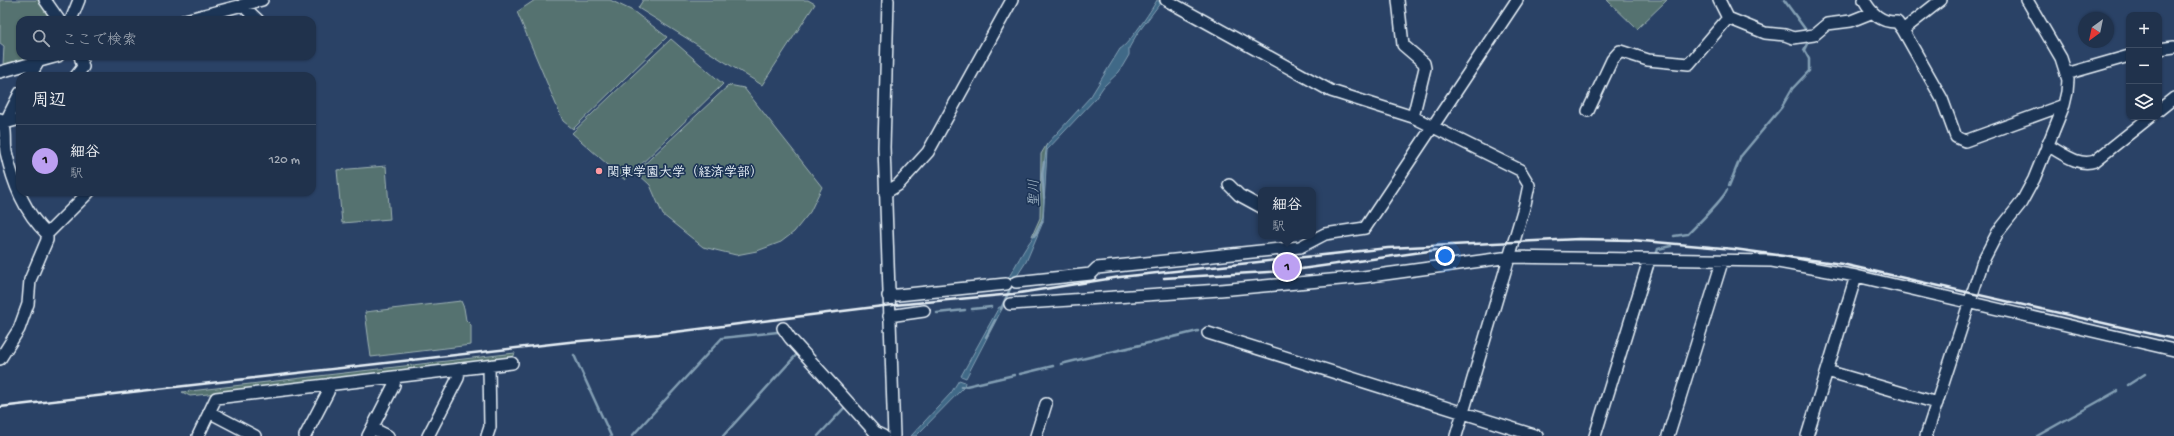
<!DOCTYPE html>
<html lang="ja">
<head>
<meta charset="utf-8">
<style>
  body { margin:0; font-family:"Gochi Hand","Klee One",sans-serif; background:#2d3e56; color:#f1f3f6 }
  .controls { position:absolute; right:12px; top:12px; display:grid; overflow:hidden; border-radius:8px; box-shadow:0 1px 3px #0004 }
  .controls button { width:36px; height:36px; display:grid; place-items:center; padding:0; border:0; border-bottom:1px solid #3d4d64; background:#20324c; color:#f1f3f6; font:20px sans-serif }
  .compass { position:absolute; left:2078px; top:12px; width:36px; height:36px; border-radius:50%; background:#20324c; box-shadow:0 1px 3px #0004; rotate:213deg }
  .you { position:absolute; left:1445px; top:256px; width:14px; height:14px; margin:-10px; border:3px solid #fff; border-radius:50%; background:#1a73e8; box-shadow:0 0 0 6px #1a73e833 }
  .badge { display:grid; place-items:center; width:26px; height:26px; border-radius:50%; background:#bca0f2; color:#111; font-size:13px; font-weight:700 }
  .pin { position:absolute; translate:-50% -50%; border:2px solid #fff; box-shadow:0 1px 4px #0006 }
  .popup { position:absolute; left:1258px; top:187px; width:58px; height:52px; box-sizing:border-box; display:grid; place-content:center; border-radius:8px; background:#20324c; filter:drop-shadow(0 1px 3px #0005); font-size:13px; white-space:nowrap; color:#a2aab5 }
  .popup b { font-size:15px; color:#f1f3f6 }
  .popup::after { content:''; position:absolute; left:50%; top:100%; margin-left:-8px; border:8px solid transparent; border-top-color:#20324c }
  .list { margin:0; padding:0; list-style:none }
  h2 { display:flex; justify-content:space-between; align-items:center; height:52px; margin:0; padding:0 16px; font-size:17px }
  h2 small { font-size:13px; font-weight:400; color:#a2aab5 }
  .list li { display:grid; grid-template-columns:26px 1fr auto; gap:12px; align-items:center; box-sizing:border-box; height:72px; padding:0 16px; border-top:1px solid #3d4d64 }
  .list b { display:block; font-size:15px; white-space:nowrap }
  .list p { margin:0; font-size:13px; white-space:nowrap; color:#a2aab5 }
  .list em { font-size:13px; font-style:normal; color:#a2aab5 }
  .icon { flex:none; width:22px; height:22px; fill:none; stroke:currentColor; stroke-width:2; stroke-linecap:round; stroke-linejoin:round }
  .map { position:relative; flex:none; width:2174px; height:436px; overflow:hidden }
  .search { position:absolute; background:#20324c; box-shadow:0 1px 3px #0004; left:16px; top:16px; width:300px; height:44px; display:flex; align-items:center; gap:10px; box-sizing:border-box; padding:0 14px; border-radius:12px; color:#a2aab5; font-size:15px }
  .panel { position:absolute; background:#20324c; box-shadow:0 1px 3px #0004; left:16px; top:72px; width:300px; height:124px; border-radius:12px }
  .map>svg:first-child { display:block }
  .green { fill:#55726f; stroke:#9eb2b4 }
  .water { fill:#3f6987; stroke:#839fb4 }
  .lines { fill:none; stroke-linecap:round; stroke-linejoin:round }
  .stream { stroke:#839fb4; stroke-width:2.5 }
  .minor-casing { stroke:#e8f1f8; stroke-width:14 }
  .minor { stroke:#1d3557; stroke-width:11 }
  .rail { stroke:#e8f1f8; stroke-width:2.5 }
  .poi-dot { fill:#ff9aa2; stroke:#1d3557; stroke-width:1.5 }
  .labels { text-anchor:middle; stroke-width:3.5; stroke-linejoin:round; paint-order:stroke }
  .poi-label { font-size:13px; font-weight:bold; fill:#e8f1f8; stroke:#1d3557; text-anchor:start }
  .water-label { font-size:14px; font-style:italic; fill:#adc1d0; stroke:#1d3557 }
</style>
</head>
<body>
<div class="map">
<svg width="2174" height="436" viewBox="0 0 2174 436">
  <rect width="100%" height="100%" fill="#2a4266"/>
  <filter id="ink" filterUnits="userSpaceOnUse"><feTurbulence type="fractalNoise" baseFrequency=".025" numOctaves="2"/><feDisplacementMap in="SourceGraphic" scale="8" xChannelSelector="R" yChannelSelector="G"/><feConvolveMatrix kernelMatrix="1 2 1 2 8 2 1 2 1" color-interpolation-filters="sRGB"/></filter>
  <g filter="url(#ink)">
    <!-- green -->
    <path class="green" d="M0,0H38L53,20H20V56H34L3,65L4,46L0,43Z
      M535,0H610L633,11L667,37L573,129L563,121L517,12Z
      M643,0H808L815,4L762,85L638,8Z
      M1607,0H1667L1637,29Z
      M671,39L723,84L625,180L572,133Z
      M729,85L744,88L822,187L810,212L794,232L781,242L757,251L736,255L703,247L663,215L650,185L636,172Z
      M1047,144L1043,216L1037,234L1032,236L1040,218L1041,154Z
      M386,166L390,219L342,223L337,170Z
      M461,301L464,308L466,320L471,325V345L371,357L365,312Z
      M515,353L512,360L190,396L182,392Z"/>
    <!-- water -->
    <path class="water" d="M1157,0L1161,2L1137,34L1129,48V55L1119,72L1104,86L1095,99L1047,150L1043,222L1026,262L1015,279L1007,280C1013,271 1030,237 1037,234L1043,216L1044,164L1047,144L1091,96L1120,49C1129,44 1151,11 1157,0Z
      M999,307H1003L966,378L961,376Z
      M959,380L965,382L964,387L916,436H911L951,393Z"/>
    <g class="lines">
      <!-- stream -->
      <path class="stream" d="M1784,0L1808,33
        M1729,186L1741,156L1781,108L1792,89L1809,71V59L1804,50L1809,40
        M1044,198L1042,174L1044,162
        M1034,236L1042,221
        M1674,236L1688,234C1697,225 1724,198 1727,190
        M1656,255L1658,249L1671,246
        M972,309L991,307
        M1001,309L1013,282
        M937,313L965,310
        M1637,319L1654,264
        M986,337L995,320
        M574,355L611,436
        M1061,364L1198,331
        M1020,374L1053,366
        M2128,385L2145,374
        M962,387L1014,375
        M632,436L722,338L778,332
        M723,436L798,353
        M818,436L846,406
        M2037,436L2117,391"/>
      <!-- minor casing -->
      <g class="minor-casing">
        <path id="minor" d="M45,0L59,20
          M888,0L884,147L894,436
          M1166,0L1331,91L1413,117L1520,170L1529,185L1525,204L1456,436
          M1398,0L1403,45L1424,63L1425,68L1413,117
          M1719,0L1728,18L1765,33L1785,35L1793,38L1814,35L1827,24L1851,21L1871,13
          M1864,0C1871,13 1881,23 1897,22L1903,30L1942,99L1956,137L1965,141L2064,105
          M242,5L258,20
          M71,20L79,0
          M185,20L262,0
          M1903,30L1941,0
          M2159,49L2174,47
          M0,72L58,56
          M2066,74L2129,56
          M30,76L39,61
          M76,76L83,67L80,56
          M2159,110L2174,98
          M1588,111L1612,60L1620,51L1648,60L1689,64L1728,18
          M0,119C8,129 4,140 6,152C13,183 24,212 47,234
          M5,123L20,93
          M5,123L20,119
          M2047,145C2062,153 2078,167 2095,161L2150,117
          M1229,185L1239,195L1261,207
          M885,193L898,185L928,152L1012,0
          M1016,282L1091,274L1097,268L1300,247L1325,234L1365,228L1517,0
          M888,296L1006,284
          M1010,304L1220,290L1363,277L1510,257L1772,261L1856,276L2174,350
          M889,316L924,311
          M783,328L790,338L875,432L883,436
          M1208,333L1537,436
          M0,359L19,329L28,304L30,280L47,240V234L89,192
          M1827,371L1937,403
          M209,412L255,436
          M372,428L388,436
          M198,436L216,398L512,363
          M305,436L328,392L330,384
          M368,436L394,385L395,377
          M428,436L458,378L459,369
          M487,436L490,427L489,366
          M1036,436L1046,404
          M1595,436L1649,260
          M1668,436L1722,262
          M1807,436L1856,276
          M1926,436L1983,261L1998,232L2021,203L2034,179L2064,105L2067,92L2068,80L2061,58L2027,0"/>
      </g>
      <!-- minor -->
      <use href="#minor" class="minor"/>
      <!-- rail -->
      <path class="rail" d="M1164,278L1287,271L1436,250
        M0,407L569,342L659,334L883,306L1013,294L1120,277L1388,248L1579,239L1632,240L1734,249L1842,264L2174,339"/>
    </g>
  </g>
  <!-- markers -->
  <circle class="poi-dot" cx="599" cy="171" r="4"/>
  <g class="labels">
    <!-- poi labels -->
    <g class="poi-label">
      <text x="607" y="176">関東学園大学（経済学部）</text>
    </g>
    <!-- water labels -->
    <g class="water-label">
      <text transform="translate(1033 193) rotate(-91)" y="5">聖川</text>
    </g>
  </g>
</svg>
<div class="controls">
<button>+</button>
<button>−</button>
<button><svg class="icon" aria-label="layers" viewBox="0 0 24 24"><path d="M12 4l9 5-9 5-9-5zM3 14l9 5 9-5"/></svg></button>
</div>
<svg class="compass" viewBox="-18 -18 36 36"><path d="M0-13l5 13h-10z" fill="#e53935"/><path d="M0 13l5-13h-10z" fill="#a2aab5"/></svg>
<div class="you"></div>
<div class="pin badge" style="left:1287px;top:267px">1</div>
<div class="popup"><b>細谷</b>駅</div>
<div class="search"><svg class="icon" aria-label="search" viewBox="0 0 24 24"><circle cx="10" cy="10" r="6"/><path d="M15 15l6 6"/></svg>ここで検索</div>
<section class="panel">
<h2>周辺<small></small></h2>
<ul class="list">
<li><span class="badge">1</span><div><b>細谷</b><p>駅</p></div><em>120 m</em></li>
</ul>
</section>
</div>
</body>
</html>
